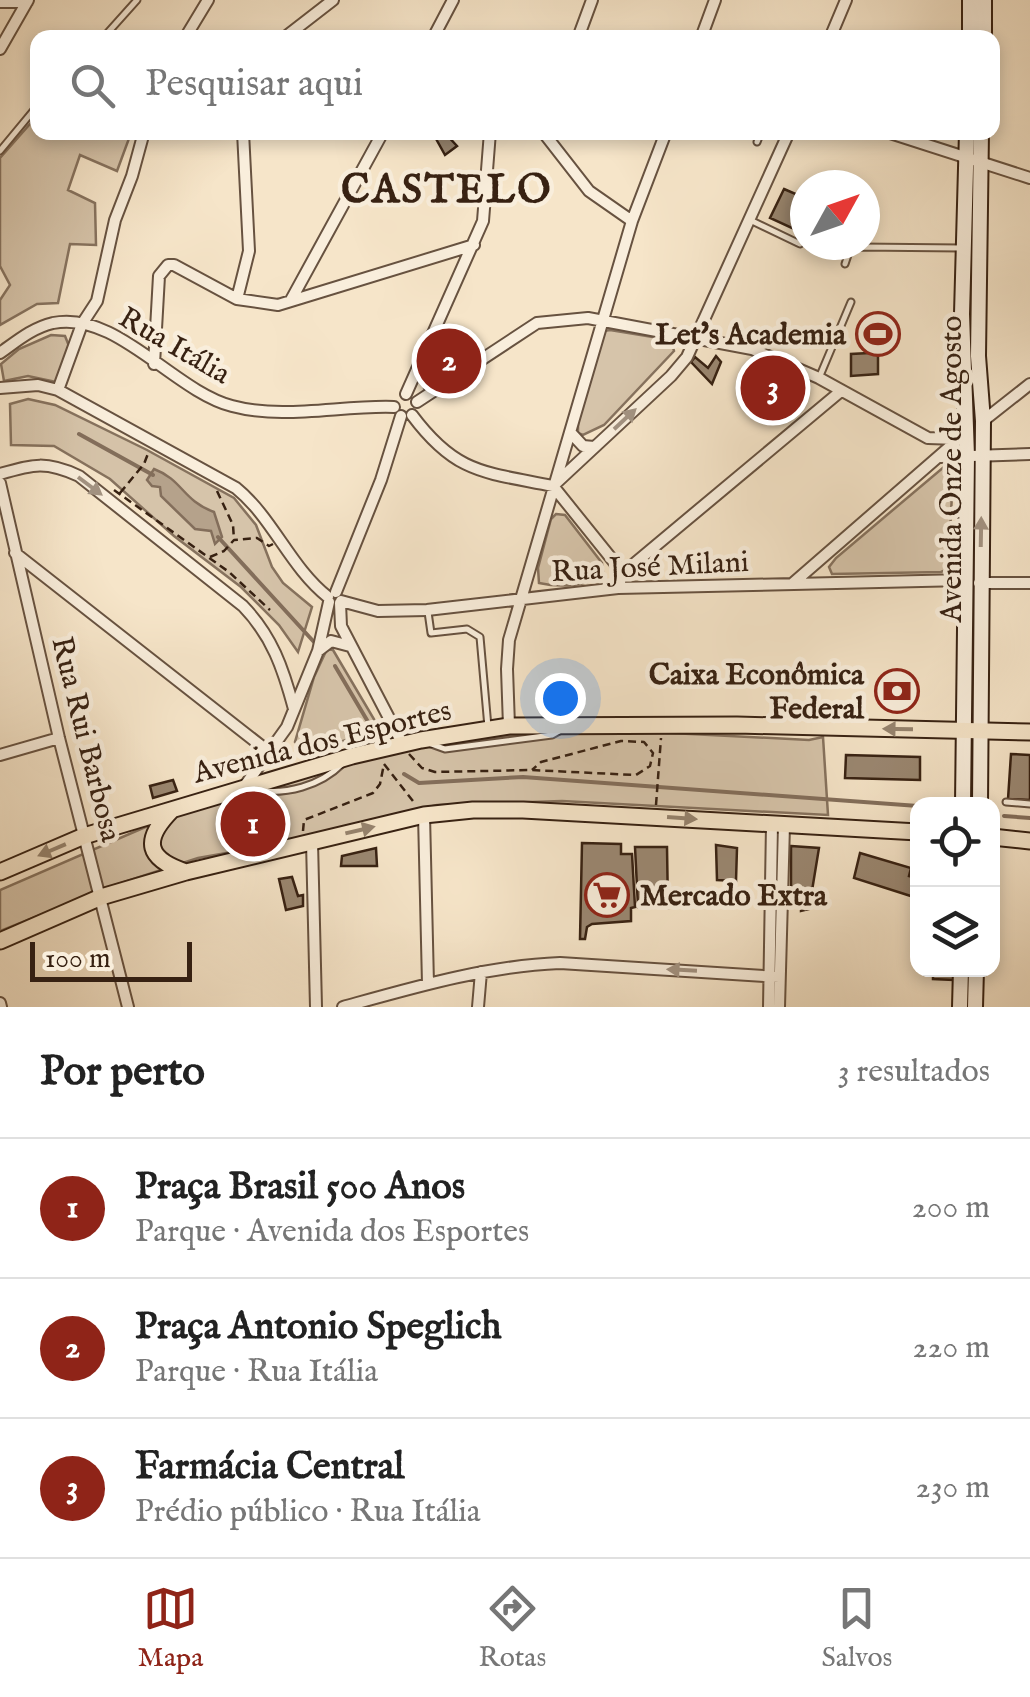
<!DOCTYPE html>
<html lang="pt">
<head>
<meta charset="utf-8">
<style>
  body { margin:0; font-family:"IM FELL English",serif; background:#f6f6f6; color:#222 }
  .controls { position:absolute; right:30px; bottom:30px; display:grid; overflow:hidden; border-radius:20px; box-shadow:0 5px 15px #0003 }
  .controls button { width:90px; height:90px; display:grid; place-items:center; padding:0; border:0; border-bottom:2px solid #e0e0e0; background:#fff; color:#222; font:50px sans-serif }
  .compass { position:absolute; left:790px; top:170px; width:90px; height:90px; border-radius:50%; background:#fff; box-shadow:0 5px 15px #0003; rotate:50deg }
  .scale { position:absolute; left:30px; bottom:25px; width:162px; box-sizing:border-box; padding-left:10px; border:5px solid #372112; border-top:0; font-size:28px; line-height:35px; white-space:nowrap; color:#372112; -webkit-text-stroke:8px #f9eedc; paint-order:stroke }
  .you { position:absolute; left:560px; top:698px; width:35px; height:35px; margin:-25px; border:8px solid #fff; border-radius:50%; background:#1a73e8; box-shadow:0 0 0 15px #1a73e833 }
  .badge { display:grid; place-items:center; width:65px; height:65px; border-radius:50%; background:#8f2418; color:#fff; font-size:32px; font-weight:700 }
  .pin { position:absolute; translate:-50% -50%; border:5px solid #fff; box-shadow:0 2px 10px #0006 }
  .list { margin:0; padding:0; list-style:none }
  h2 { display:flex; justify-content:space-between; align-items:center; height:130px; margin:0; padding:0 40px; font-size:42px }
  h2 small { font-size:32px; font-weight:400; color:#767676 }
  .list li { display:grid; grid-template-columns:65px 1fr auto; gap:30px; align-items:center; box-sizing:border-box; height:140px; padding:0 40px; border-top:2px solid #e0e0e0 }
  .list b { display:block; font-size:38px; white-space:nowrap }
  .list p { margin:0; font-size:32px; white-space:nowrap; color:#767676 }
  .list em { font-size:32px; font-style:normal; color:#767676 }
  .icon { flex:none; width:55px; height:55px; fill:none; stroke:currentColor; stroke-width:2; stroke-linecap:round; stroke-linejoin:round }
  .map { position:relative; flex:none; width:1030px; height:1007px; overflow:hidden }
  .search { position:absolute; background:#fff; box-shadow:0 5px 15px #0003; left:30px; right:30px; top:30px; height:110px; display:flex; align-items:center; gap:25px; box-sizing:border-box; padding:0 35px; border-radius:20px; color:#767676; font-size:38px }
  .sheet { height:550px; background:#fff }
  nav { display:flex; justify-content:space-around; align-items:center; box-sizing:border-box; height:140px; border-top:2px solid #e0e0e0; background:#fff; font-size:28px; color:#767676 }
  nav a { display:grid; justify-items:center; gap:5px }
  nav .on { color:#8f2418 }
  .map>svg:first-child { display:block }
  .green { fill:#d6c4aa; stroke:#86725e; stroke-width:2.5 }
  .water { fill:#b5a28b; stroke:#836e5b; stroke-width:2.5 }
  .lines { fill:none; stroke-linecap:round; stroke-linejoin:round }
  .stream { stroke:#836e5b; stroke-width:4 }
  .building { fill:#9a8771; stroke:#372112; stroke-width:2.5 }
  .service-casing { stroke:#675240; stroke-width:9 }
  .minor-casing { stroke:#675240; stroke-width:14 }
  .secondary-casing { stroke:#372112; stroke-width:18 }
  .primary-casing { stroke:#372112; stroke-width:19 }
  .path { stroke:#372112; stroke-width:2.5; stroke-dasharray:8 5; stroke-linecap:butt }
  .service { stroke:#f9eedc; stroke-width:5 }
  .minor { stroke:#f9eedc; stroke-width:10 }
  .secondary { stroke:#f9eedc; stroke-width:14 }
  .primary { stroke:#f6e5c9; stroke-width:15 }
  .oneway { fill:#a29281 }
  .oneway2 { fill:#96836e }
  .labels { text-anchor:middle; stroke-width:9; stroke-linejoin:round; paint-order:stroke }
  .poi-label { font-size:30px; font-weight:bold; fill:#372112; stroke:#f9eedc; text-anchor:end }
  .street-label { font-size:30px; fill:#372112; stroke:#f9eedc }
  .district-label { font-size:40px; font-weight:bold; letter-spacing:2.5px; fill:#372112; stroke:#f9eedc }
</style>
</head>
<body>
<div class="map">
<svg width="1030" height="1007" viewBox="0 0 1030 1007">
  <rect width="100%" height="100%" fill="#f6e5c9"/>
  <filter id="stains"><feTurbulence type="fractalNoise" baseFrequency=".002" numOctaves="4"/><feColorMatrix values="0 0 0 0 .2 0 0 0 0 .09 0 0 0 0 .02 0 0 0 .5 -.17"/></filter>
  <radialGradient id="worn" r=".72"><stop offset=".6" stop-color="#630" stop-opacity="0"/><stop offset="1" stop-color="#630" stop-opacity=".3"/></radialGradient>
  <!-- green -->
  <path class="green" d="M37,116L38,132L131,133L117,171L80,155L68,190L95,203L96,245L70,244L58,303L37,304L0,325V300L10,285L0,266V158Z
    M610,330L671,340L674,351L604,425L583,435L578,433V422L604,331Z
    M51,335L65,336L69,346L56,382L28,376L4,381L1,364L19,349Z
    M443,335L473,357L452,374L424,388C421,368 434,352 443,335Z
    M28,399L55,405L147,450L234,498L256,525L272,567L283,583L312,607L298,652L279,625L241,587L174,536L110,479L54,446L11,445L10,404Z
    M945,466L952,467L953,476L948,569L941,572L832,574L829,567L836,558Z
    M556,514L565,515L602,563L603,572C591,588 557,587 539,583L538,568L551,519Z
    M327,649L333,650L378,726L374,732L305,752L295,742L314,677Z
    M572,728L809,740L823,737L828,815L562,801L437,805L277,844L198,858L115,885L0,931V890L187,809L403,749Z"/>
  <!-- water -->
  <path class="water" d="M154,469C183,480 182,500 214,512L222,537L215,544L211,531L195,529L161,496L160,487L152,486L147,480Z"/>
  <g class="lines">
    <!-- stream -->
    <path class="stream" d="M79,434L153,475
      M218,537L314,642
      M335,666L374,732
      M404,774L419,783L523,777L918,806
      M1004,816L1030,818"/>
  </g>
  <!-- building -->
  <path class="building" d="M439,132H444L457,146L445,155L435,137Z
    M784,189L805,198V234L770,218Z
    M870,319L886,320L888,348L878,352V374L851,376V354L869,353Z
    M716,356L721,362L712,384L691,362L695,357L708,368Z
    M757,360L774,384L782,376L796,393L787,399L792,407L787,413L774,414L744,377Z
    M1011,754L1030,755V800L1008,799Z
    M846,755L920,757V780L845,778Z
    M173,780L177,791L153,798L150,786Z
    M582,843L621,844V854H632L635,907L631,908V921L592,924L587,927L585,939H580Z
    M716,845L737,848L736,881L717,880Z
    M791,846L819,848L809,909L801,911V906L791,905Z
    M635,847H667L668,908L638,907Z
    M376,848L377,866H341L342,856Z
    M860,853L911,868L909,876L918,878L917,898L854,878Z
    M292,877L298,896L303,895V906L286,910L279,879Z
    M933,969H954L953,980L933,979Z"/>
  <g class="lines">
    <!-- service casing -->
    <g class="service-casing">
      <path id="service" d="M103,38L137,0
        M757,142L761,132
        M0,151L38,105
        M750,220L800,244
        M845,264L849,252L860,247L961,248
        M819,378L851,302
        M428,612L431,633L467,629L480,637L488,727
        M431,744L445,749L552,735L561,730
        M256,790C286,795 320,786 342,764
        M1006,802L1030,804"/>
    </g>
    <!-- minor casing -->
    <g class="minor-casing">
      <path id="minor" d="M0,2H27
        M185,38L208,0
        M284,38L333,0
        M433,38L453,0
        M578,38L592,0
        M701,38L715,0
        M830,38L846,0
        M0,49L28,0
        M543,132L589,191L632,221
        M887,132L1030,178
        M237,299L249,251L243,132
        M291,300L383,132
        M0,353C17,341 32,328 53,323C116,310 174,391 232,406C284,420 341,405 394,407
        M154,364L159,276L168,265H174L237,299L278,305L474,245
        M0,388L38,385L58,390L236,488C273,518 290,567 328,597
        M58,390L82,324L97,301L115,220L132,176L144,132
        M406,394L483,221L490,132
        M417,402L537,323L588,318L752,349L819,378L928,438L958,439
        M412,415C456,474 484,472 553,486L623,573
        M983,421L1030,384
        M570,432L583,446L594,447
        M941,457L1030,454
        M0,474C34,464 46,461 79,476L243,606C272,636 283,668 294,709
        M0,483L59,738L128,1007
        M554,485L671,376L687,357L789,132
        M15,553L269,752
        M979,583H1030
        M792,584L961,437
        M618,588L623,573L841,391
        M336,592L381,480L401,416
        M341,601L378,611L427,610L618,588L964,580
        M340,603L341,626L402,743
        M318,651L331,641L350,646
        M509,726L507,669L509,640L632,221L666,132
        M0,755L59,738
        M244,787L287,727L318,651L329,602
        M424,815L428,984
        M312,842L316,1007
        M0,1003L1,1007
        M343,1007C415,987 486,966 560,963L779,977
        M478,1007L481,972
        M769,1007L772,824
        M779,1007L784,825"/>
    </g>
    <!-- secondary casing -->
    <g class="secondary-casing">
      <path id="secondary" d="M970,0V38
        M984,0V38
        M963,804L967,456L962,314L967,132
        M980,804L983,421L978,356L981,132
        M960,1007L961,969
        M975,1007L976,969"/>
    </g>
    <!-- primary casing -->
    <g class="primary-casing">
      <path id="primary" d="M171,811C142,841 147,859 186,872
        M992,837L1030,841
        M0,872L84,836L352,756L421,740L509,726L737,725L1030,732
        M0,941L101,897L186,872L424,815L473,810H523L918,832"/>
    </g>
    <!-- path -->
    <path class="path" d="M114,490L229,572L270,610
      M217,491L233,525L234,540
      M120,493L144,464L149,451
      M210,557L224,551L234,540L257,538L269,546L273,544
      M409,754L422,768L435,772L532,770L636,775L650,766L653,753L644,742L621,741L541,762L532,770
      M384,764L416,805
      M656,805L661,738
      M303,831L304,820L373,793L380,784L384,764"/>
    <!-- service -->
    <use href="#service" class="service"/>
    <!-- minor -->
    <use href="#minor" class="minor"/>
    <!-- secondary -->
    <use href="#secondary" class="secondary"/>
    <!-- primary -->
    <use href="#primary" class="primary"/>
  </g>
  <!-- one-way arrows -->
  <defs><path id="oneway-solid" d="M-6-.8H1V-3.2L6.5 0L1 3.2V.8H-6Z" transform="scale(2.5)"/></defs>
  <g class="oneway">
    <use href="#oneway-solid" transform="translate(625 419) rotate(-43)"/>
    <use href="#oneway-solid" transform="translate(90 486) rotate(37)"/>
    <use href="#oneway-solid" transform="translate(981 532) rotate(-89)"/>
    <use href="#oneway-solid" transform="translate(682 970) rotate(-177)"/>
  </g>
  <g class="oneway2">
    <use href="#oneway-solid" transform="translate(898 729) rotate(-179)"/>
    <use href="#oneway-solid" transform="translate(682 818) rotate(4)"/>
    <use href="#oneway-solid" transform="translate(360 830) rotate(-13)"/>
    <use href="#oneway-solid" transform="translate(52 850) rotate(157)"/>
  </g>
  <!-- icons -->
  <defs>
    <g id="stadium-ring" transform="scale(2.25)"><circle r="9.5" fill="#f9eedc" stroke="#8f2418" stroke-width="1.5"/><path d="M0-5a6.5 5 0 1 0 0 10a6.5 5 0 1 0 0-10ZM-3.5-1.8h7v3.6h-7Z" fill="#8f2418"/></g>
    <g id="bank-ring" transform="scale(2.25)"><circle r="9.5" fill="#f9eedc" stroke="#8f2418" stroke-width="1.5"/><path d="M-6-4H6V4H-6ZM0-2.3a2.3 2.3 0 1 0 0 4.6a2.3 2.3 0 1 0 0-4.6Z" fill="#8f2418"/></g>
    <g id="supermarket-ring" transform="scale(2.25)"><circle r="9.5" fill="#f9eedc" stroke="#8f2418" stroke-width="1.5"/><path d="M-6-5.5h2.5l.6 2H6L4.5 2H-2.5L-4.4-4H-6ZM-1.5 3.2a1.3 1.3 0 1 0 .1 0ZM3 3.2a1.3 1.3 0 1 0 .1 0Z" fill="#8f2418"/></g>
  </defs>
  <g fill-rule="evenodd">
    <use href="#stadium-ring" x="878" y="334"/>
    <use href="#bank-ring" x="897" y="691"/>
    <use href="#supermarket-ring" x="607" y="895"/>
  </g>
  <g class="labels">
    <!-- poi labels -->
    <g class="poi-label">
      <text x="846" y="344">Let's Academia</text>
      <text x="864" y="684">Caixa Econômica<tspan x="864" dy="34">Federal</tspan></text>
      <text x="640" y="905" text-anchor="start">Mercado Extra</text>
    </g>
    <!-- street labels -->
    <g class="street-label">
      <text transform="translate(175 345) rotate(30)" y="10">Rua Itália</text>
      <text transform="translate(951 469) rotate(-90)" y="10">Avenida Onze de Agosto</text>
      <text transform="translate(650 566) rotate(-3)" y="10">Rua José Milani</text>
      <text transform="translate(87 739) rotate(76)" y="10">Rua Rui Barbosa</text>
      <text transform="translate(322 741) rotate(-14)" y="10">Avenida dos Esportes</text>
    </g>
    <!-- district labels -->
    <g class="district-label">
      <text x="447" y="202">CASTELO</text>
    </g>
  </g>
  <rect width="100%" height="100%" filter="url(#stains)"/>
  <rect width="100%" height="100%" fill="url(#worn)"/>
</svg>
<div class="controls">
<button><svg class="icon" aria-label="locate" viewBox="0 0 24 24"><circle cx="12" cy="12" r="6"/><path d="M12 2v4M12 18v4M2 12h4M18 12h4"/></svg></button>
<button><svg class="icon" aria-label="layers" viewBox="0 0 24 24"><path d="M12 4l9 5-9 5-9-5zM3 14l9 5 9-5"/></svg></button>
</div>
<svg class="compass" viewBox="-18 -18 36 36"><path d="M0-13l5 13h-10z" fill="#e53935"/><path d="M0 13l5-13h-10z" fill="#767676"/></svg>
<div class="scale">100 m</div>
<div class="you"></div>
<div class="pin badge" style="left:253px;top:824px">1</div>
<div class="pin badge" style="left:449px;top:361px">2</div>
<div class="pin badge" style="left:773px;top:388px">3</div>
<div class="search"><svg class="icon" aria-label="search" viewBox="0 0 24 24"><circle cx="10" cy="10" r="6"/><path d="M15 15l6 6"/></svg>Pesquisar aqui</div>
</div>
<section class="sheet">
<h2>Por perto<small>3 resultados</small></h2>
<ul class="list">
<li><span class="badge">1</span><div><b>Praça Brasil 500 Anos</b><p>Parque · Avenida dos Esportes</p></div><em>200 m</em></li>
<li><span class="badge">2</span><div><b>Praça Antonio Speglich</b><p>Parque · Rua Itália</p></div><em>220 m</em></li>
<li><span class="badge">3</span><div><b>Farmácia Central</b><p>Prédio público · Rua Itália</p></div><em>230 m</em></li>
</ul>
</section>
<nav>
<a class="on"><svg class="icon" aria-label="map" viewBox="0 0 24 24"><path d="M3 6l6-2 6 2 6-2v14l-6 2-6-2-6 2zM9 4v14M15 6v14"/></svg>Mapa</a>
<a><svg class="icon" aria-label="directions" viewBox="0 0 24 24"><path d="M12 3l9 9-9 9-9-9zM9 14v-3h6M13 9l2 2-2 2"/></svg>Rotas</a>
<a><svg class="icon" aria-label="saved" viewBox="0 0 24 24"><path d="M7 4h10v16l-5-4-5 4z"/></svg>Salvos</a>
</nav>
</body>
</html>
